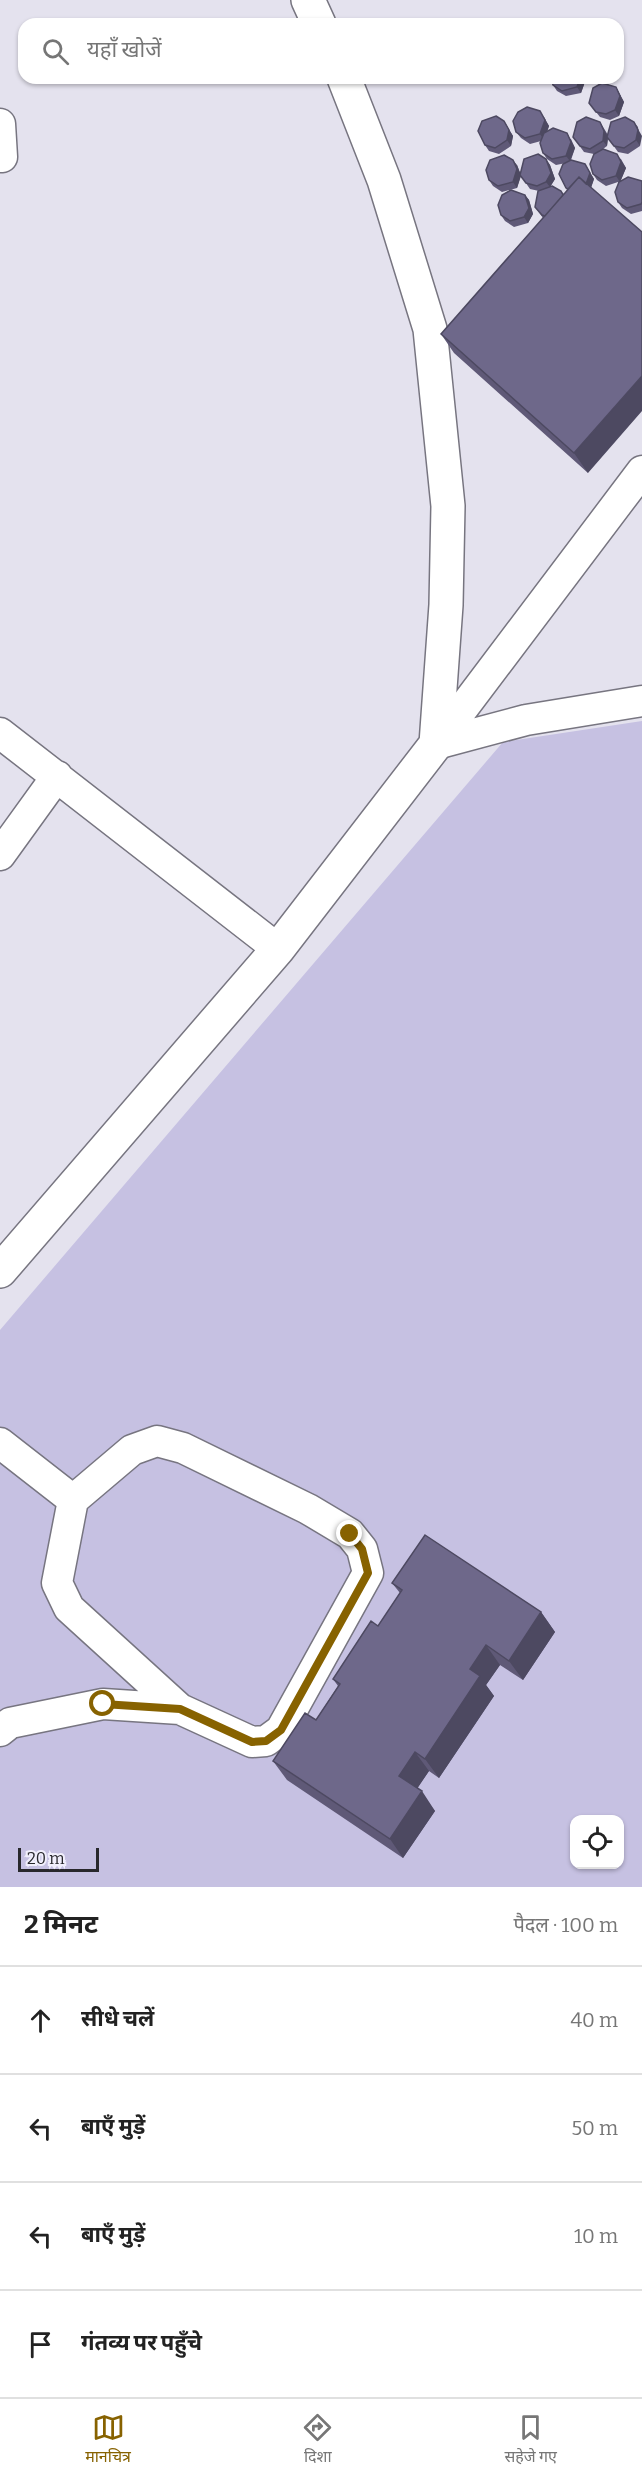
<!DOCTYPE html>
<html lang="hi">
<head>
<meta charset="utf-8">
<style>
  body { margin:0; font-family:Bitter,"Noto Sans Devanagari",serif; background:#f6f6f6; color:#222 }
  .controls { position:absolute; right:18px; bottom:18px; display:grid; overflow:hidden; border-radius:12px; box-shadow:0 2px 4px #0004 }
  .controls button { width:54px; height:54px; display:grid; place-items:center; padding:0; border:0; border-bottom:2px solid #e0e0e0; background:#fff; color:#222; font:30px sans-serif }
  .scale { position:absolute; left:18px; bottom:15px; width:81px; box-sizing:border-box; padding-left:6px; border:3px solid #28282c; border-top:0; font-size:16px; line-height:21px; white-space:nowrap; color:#28282c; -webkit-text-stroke:4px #f1effc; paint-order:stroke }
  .stop { position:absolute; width:18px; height:18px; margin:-14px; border:4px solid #876200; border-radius:50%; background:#fff }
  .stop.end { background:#876200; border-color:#fff; box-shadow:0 2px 6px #0008 }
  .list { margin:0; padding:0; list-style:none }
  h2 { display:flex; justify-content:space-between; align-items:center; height:78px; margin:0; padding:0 24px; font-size:26px }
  h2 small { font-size:20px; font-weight:400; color:#767676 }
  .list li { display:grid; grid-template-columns:39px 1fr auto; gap:18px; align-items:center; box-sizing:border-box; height:108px; padding:0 24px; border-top:2px solid #e0e0e0 }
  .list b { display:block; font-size:22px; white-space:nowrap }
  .list em { font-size:20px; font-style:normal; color:#767676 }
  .icon { flex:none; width:33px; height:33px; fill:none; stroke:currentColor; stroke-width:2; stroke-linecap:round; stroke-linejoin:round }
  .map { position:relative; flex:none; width:642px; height:1887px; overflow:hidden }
  .search { position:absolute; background:#fff; box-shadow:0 2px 4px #0004; left:18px; right:18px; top:18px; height:66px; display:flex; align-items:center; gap:15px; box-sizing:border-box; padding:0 21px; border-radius:18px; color:#767676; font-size:22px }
  .sheet { height:510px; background:#fff }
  nav { display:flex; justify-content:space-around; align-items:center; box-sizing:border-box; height:84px; border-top:2px solid #e0e0e0; background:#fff; font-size:16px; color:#767676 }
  nav a { display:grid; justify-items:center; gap:3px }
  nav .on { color:#876200 }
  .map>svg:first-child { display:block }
  .green { fill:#c6c1e2; fill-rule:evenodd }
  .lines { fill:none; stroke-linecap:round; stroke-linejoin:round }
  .minor-casing { stroke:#777580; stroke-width:33 }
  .major-casing { stroke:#777580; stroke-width:36 }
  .minor { stroke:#fff; stroke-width:30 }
  .major { stroke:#fff; stroke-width:33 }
  .wall { fill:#5f5977 }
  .shaded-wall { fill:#4d4961 }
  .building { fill:#6e688a; stroke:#4d4961; stroke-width:1.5 }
  .route { stroke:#876200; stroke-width:8 }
</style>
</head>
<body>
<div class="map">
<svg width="642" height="1887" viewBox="0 0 642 1887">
  <rect width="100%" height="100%" fill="#e4e2ee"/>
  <!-- green -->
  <path class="green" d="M642,721V1887H0V1330L503,742ZM574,1820H620V1864H574Z"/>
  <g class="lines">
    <!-- minor casing -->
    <g class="minor-casing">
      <path id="minor" d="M0,124L2,157
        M0,733L278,949
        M436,744L642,471
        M436,744L526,720L642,701
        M0,855L57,776
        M0,1443L73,1500L57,1583L69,1608L180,1709
        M0,1731L10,1723L103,1704L180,1709L252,1742L266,1741L281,1730L368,1573L362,1549L350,1534L308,1509L183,1448L157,1441L132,1450L73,1500"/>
    </g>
    <!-- major casing -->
    <g class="major-casing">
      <path id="major" d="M308,0L319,24
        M0,1271L278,949L436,744L446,605L448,506L430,329L384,180L344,78"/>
    </g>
    <!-- minor -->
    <use href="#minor" class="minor"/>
    <!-- major -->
    <use href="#major" class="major"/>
  </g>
  <!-- wall -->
  <path class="wall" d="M551,78H585L586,79L581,93L566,96L557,91L553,85Z
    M616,87L624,102L619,116L610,120L600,117L589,103Z
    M544,117L549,126L547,132L571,139L575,148L571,160L585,164L594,179L591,188L588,473L454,353L441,334L543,218L535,207L539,191L530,189L521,176L517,188L502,192L493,186L489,180L517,165L520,173L546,159L550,165L555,179L550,187L561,191L564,194L567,190L566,188V163L556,165L547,159L543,153L541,141L530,144L521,138L516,132Z
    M504,121L513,136L511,146L499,154L489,151L485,145Z
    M600,122L608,135L634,122L638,127L640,146L628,154L618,152L608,138L607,146L603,149L621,159L626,168L621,180L642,182V211L631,214L622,208L618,202V182L606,186L597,180L593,174L594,154L584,152L573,137Z
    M525,195L529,200L533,214L528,223L514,227L505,221L501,215Z
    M392,1583L541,1612L555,1632L523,1680L500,1665L486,1685L494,1696L439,1778L429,1771L417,1788L435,1811L403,1858L287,1780L273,1761L316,1720L338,1686L333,1679L378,1626L400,1593Z"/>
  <!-- shaded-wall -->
  <path class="shaded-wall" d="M580,78H585L586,79L581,93L577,87Z
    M616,87L624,102L619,116L615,110Z
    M540,111L549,126L544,140L540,134Z
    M504,121L513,136L511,146L507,140Z
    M600,122L608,137L607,146L603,141Z
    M634,122L642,136L640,146L636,140Z
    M567,133L575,148L570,161L566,156Z
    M617,154L626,168L620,182L616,176Z
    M546,159L550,165L555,179L550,187L546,182Z
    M513,160L517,165L521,175L517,188L513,182Z
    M585,164L594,179L589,193L585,187Z
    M525,195L529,200L533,214L528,223L524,217Z
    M642,376V411L588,473L574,453Z
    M541,1612L555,1632L523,1680L509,1661Z
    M486,1645L500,1665L486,1685L494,1696L439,1778L425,1759L470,1669Z
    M415,1752L429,1771L413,1795L399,1776Z
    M422,1791L435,1811L403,1858L390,1839Z"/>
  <!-- building -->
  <path class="building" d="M551,78H580L577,87L562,91L553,85Z
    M602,83L616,87L620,96L615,110L606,114L596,112L589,103L593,88Z
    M527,107L540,111L545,120L540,134L525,138L516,132L513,121L518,112Z
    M496,116L504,121L509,130L507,140L495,148L485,145L478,131L482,121Z
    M586,117L600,122L604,131L603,141L590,149L580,146L573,137L577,122Z
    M625,117L634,122L638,130L636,140L624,148L614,146L607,137L611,122Z
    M553,128L567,133L571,142L566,156L552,159L543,153L540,143L544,133Z
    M603,149L617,154L621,162L616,176L602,180L593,174L590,164L594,154Z
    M538,154L546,159L551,173L546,182L537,186L526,183L520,175L524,159Z
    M504,155L513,160L517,169L513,182L498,186L489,180L486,170L490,160Z
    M571,160L585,164L590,173L586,184L579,177L568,189L566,188L559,174L563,164Z
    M579,177L642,232V376L574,453L441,334Z
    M628,177L642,181V202L641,204L627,208L618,202L615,192L619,182Z
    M552,186L561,191L563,195L545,216L542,215L535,207L538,191Z
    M511,190L525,195L529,208L524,217L510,221L501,215L498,205L502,195Z
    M425,1535L541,1612L509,1661L486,1645L470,1669L480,1676L425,1759L415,1752L399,1776L422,1791L390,1839L273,1761L305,1713L316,1720L340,1684L333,1679L371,1621L378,1626L402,1590L392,1583Z"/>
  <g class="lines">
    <!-- route -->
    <path class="route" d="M103,1704L180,1709L252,1742L266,1741L281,1730L368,1573L362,1549L350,1534"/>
  </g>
</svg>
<div class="controls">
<button><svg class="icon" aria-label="locate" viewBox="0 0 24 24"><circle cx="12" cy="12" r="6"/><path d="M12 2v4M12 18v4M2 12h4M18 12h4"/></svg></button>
</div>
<div class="scale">20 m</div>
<div class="stop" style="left:103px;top:1704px"></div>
<div class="stop end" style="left:350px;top:1534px"></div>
<div class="search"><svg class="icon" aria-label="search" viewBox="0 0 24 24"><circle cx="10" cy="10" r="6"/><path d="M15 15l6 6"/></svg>यहाँ खोजें</div>
</div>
<section class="sheet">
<h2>2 मिनट<small>पैदल · 100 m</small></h2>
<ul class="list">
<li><svg class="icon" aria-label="ahead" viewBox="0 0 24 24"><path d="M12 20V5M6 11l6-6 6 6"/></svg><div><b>सीधे चलें</b></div><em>40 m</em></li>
<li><svg class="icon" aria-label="left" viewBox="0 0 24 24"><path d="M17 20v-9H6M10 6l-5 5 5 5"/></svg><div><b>बाएँ मुड़ें</b></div><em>50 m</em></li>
<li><svg class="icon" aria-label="left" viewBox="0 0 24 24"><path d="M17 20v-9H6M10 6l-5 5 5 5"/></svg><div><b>बाएँ मुड़ें</b></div><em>10 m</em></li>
<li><svg class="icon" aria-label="arrive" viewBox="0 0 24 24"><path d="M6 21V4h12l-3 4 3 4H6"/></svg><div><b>गंतव्य पर पहुँचे</b></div></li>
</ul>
</section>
<nav>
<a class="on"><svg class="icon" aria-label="map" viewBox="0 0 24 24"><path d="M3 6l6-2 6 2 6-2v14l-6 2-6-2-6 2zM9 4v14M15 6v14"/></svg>मानचित्र</a>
<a><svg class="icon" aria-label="directions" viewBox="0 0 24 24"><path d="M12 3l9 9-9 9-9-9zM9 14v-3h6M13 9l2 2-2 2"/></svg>दिशा</a>
<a><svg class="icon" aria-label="saved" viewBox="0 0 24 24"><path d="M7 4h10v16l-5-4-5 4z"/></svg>सहेजे गए</a>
</nav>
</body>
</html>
